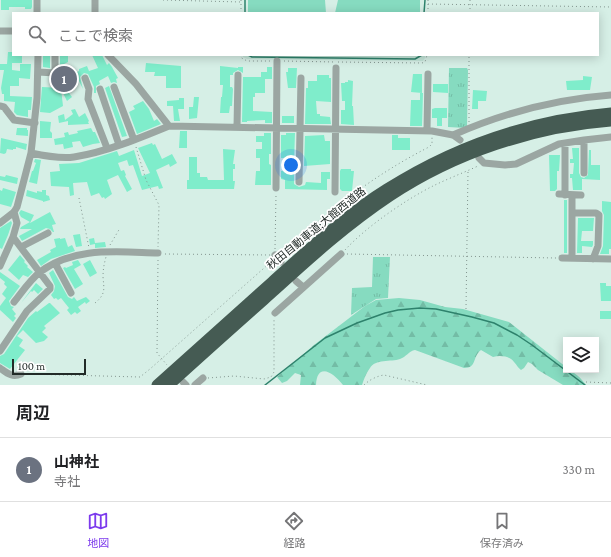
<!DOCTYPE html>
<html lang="ja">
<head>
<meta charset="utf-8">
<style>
  body { margin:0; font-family:"Crimson Pro","Noto Sans JP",serif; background:#f2f2f2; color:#202124 }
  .controls { position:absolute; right:12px; bottom:12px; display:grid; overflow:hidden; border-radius:0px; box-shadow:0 2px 10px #0003 }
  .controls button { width:36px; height:36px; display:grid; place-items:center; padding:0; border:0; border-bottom:1px solid #e0e0e0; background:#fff; color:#202124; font:20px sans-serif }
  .scale { position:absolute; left:12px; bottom:10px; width:74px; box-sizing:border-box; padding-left:4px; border:2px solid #222b28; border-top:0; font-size:11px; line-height:14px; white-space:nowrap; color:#222b28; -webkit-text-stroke:3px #fff; paint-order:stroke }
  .you { position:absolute; left:291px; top:165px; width:14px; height:14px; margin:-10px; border:3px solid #fff; border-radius:50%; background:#1a73e8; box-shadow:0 0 0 6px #1a73e833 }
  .badge { display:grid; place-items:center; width:26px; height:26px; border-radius:50%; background:#7c3aed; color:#fff; font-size:13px; font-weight:700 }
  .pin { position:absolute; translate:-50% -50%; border:2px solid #fff; box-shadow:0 1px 4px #0006 }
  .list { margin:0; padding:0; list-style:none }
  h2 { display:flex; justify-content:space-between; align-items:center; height:52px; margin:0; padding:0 16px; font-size:17px }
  h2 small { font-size:13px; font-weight:400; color:#757577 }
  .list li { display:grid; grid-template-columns:26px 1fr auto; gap:12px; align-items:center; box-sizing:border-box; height:64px; padding:0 16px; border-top:1px solid #e0e0e0 }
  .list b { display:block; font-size:15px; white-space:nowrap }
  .list p { margin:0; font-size:13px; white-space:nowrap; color:#757577 }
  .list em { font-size:13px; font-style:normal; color:#757577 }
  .icon { flex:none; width:22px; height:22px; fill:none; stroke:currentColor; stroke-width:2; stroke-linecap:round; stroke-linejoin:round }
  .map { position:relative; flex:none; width:611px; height:385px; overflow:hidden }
  .search { position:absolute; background:#fff; box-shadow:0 2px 10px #0003; left:12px; right:12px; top:12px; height:44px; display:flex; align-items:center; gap:10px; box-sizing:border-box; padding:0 14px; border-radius:0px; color:#757577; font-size:15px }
  .sheet { height:116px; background:#fff }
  nav { display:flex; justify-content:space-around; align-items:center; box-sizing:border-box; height:56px; border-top:1px solid #e0e0e0; background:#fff; font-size:11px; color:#757577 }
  nav a { display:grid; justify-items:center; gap:2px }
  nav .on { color:#7c3aed }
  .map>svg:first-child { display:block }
  .built { fill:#c3e5d8 }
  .grass { fill:url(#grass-tufts) }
  .forest { fill:url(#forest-firs) }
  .garden { fill:#86dbc0 }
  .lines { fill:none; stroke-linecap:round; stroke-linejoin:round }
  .stream { stroke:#2e826c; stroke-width:1.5 }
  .building { fill:#7fedcb }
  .path { stroke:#83958f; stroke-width:1; stroke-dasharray:1 3; stroke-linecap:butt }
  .minor { stroke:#9ba6a2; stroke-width:7 }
  .highway { stroke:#455b53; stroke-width:11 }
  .labels { text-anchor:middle; stroke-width:3.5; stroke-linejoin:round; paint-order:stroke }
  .street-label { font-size:11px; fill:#222b28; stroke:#fff }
</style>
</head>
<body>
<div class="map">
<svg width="611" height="385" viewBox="0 0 611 385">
  <defs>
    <pattern id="grass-tufts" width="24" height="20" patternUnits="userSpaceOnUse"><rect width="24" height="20" fill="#86dbc0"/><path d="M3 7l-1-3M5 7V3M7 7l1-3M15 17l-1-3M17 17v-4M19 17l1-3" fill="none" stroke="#73bca5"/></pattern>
    <pattern id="forest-firs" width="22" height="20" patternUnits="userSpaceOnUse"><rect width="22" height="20" fill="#86dbc0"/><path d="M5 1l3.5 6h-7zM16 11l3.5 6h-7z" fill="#73bca5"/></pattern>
  </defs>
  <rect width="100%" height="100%" fill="#d6efe6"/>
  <!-- built -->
  <path class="built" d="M243,55H425V58L423,61L247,59L243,57Z"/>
  <!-- grass -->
  <path class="grass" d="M449,68H467L468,70L467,127L465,128L448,127Z
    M373,257H390L388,298L376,299L351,315L352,288L372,287Z"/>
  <!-- forest -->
  <path class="forest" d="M399,298L420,300L445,307L463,309L509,322L566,367V370C573,370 582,379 586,385H563L538,370L532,364L528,362L524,368L521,370C518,368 517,365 514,362C510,356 500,355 493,357L481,350C472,357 477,368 464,368L415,350C409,351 406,357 400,359C391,362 375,359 370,368C366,373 364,379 362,385H343C334,373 317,361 316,385H300L301,375L295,373L287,381L282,383L277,377L314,345L365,306L376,300Z"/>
  <!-- garden -->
  <path class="garden" d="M248,0H325L326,13H248Z
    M338,0H420V13H335Z"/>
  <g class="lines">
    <!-- stream -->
    <path class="stream" d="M245,13V0
      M424,13L425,0
      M248,55L252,57L415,59L422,55
      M265,385L325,338L357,323L385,313L398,310L420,308L436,309L472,317L494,323L517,335L532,345L585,385"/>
  </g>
  <!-- building -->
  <path class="building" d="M1,0H32V7L31,9H25V7H9V10H1Z
    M8,52H13V55L22,56V63H12V70L20,71V64H31L30,79L19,78V86H10V96L32,97L31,110H28V117L17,115L14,112L15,102L4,101V94H2L1,88L4,70H0V64H7Z
    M60,55H68V62L64,64V76L66,89L72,97L67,101L61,89L63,106L50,113L40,112L42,87L61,88L60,79H59L60,73Z
    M92,55H102L107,65L109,63L112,67L118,78L116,79L117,83L114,82L111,83L108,76L99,81L100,84L96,86V93H94V87L88,74L84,73L80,77L83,89L75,73L79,71V69L87,66L89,71L98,68Z
    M43,56H50V68L43,67Z
    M146,63L181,66V88H166V76H154L155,72H145Z
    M220,66L238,68V67H243V73L238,70L233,73V75H230V87H232L233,89L232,106H230L229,113H220L221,97H222L223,85H220Z
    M267,67H272V79H265V93H255V97H253V111L272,112V123H265V120L247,121V122H242L243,77H261V72H267Z
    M288,68H297L296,88H288L286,72H288Z
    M413,74H422V93L411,92Z
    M317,75H329V78H331V102L316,101L317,114H320V116L330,117L331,124H305L306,88H308V81H317Z
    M583,76L592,77L590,90H567L566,81L583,80Z
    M348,80L353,81L352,106H353L354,125L341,124V110H345V101H342L341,83H345V82H348Z
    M433,84H448V93L433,92Z
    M109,86L127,136L122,137L105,88Z
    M473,90L487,91L486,101H478V109H472Z
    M420,93H423L422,126H410L411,100H420Z
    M194,97H199L197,118L189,119V107H193Z
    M179,98H184V109H178L180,121H174L173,106H167V101L179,100Z
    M143,101L149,109L154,121L157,119L161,124L137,134L129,112L135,109L133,106Z
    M435,108H447V118H442V126H437V118H432V109Z
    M75,109L79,117L85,113L89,121L88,122L89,124L68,125V121L59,123L58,116L64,114L65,120L73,114L71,110Z
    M282,116H294V123H282Z
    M40,121L51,122L50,131L52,133V138H40Z
    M17,128H27V130H28V136L16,135Z
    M91,128L93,132H95L100,143L93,144L83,147L80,141L72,142L73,147L64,149L63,144L55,145L54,139L65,137L64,133L68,132L69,135L78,133L77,131Z
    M180,131H187V148H179Z
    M264,133H271V154H269V164L271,165V185H255L256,171H260V158H256V149H262V142H256V136H264Z
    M286,133H295L294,161L288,160V158H281V135H286Z
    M324,135L325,141H330V164L304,166L305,136Z
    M392,135H398V138H410V150H392Z
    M1,138L27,144L26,150L16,147V149H13V150L7,149L6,153L4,154L0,153Z
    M152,143L153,145L155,144L162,159L172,154L177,163L170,167L169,164L156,170L163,188L159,189L158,186L142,190L133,165L129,166L127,160L118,163L121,171L124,170L126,175L125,176L132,189L127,192L118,175L107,180L112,194L105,199L104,197L102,198L99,193L91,196L87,182L73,183L74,195L70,196L69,187L51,186L50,172L60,171L59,164L79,163L117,151L119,156L134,150L142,176L150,173L138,148Z
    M572,148H579V173L581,177L584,178L588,175L589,150H591V165H600V180L582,179V190H573L572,178H570V174H573L574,163H570V159H573Z
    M223,149L235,150L233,164H235V169H233V181H235L234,189H187V180H189V157H197V173H200V177H207L208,180H224Z
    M549,155H560L559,171H557V189L555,191H550Z
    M35,159L41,160L37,184L29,182L32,171H33L36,163L34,162Z
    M341,169H351V171H354L352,191H342L340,189V171Z
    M281,171H294V184L299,187L305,185L306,182L321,183V172H330V179H327V190L285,189V180L281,179Z
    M6,175L18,178L17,184L0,180V176L5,177Z
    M3,188L16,192L11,207L0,204V190L2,191Z
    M27,190L37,193V191L42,192V190H46V195L49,196L50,200L43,202V201L26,196Z
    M564,200H567V253H564Z
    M602,201L611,202V249H609V254H600L603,246L604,215L602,211Z
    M21,210L34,215L30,223L50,212L56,224L52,225L54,232H53L50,229L46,228L22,241L19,236L32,229H20L21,227L30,222L21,217L19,213Z
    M578,218H594L593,231H582L581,241H593V245L592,247L582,246V253H577Z
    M11,221L12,223L8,235L2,249L0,248V228Z
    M80,234L82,246L76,247L73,235Z
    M60,238V239L65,238L68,247L72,245L75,251L51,259L41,266L37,260L51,252L50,250L56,247L54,239Z
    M94,238L95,243L105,242L106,247L95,248V244L90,245L89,239Z
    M20,255L25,261L24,262L28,266L27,267L33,272L28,277L23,275L19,280L8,270Z
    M78,260L81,265L74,269L83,284L75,289L63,268L65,267L66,268L73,265L72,262Z
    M90,260L97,273L90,277L83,264Z
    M53,270L68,297L72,299L74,297L77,301L86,297L90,301L86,304L85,302L78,307L81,311L77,314L75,312L71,315L67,310L69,308L61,298L58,300L56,298L54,299L51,295L54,291L55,286L49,273Z
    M0,272L20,286L9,301L11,306L14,307L12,309L16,314L14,316L16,318L13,322L0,310V306L6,298L2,294L7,287L4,284L5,282L0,278Z
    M36,283L43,289L38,294L34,290L32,292L31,291L21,303Z
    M600,283H606V286H611V301H601Z
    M49,303H50L60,313L44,326L46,328L42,332L48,337L44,341L36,343L23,330L17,336L23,340L19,346L25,350L10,369L0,363V356L4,354L28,318L36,311L37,312Z
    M600,311H611V319H600Z"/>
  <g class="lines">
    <!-- path -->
    <path class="path" d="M163,0L241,2
      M428,4L611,7
      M241,13V0
      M428,13V0
      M470,13V0
      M240,55V57L247,61H271
      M284,61L335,62
      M338,62L422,63L425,62L427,55
      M469,122V55
      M136,147L146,180L159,205L158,247
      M79,198L89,248
      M110,245L120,228
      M275,249L276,195
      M345,250C366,227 405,200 433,186C447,179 463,173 478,166
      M281,253C327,212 374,175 429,147L432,144V137
      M165,254L270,255
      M347,254L556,258
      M158,260L157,353L167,365
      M95,303C106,294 104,289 103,277C103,270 104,264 106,257
      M466,309L468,171
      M27,374L140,377L150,369L272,261
      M208,378L234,376L264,379L271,377L274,372V320
      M586,382L611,383
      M364,385C369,380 377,376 384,375L427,385"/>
    <!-- minor -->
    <path class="minor" d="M37,0V13
      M95,0V13
      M0,31H13
      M108,55L136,84L169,126
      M38,72L55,73V55
      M85,78L89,89L88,99L107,148
      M114,87L134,140
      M100,89L119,145
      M0,106L4,107L14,120L35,123
      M237,127L238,75
      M427,130L428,74
      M453,135C503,113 557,99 611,95
      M584,140V173
      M31,153C45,156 60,159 74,157C106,152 140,138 169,126L432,131L453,135L460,140
      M479,158L484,163L505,165L516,164L559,144L584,140L611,137
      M299,182L301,78
      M276,188L277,61
      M335,192L336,68
      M559,194L581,195
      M565,195V143
      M572,213H596L599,215L598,246L593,259
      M0,223L14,212L17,207L31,153L37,98L38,55
      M21,247L48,233
      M275,255L281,262
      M562,258L611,259
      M572,258V195
      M55,263L71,293
      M0,266L13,237
      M296,281L303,287
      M14,302C22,292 30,280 40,272C74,246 118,252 158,253
      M275,313L341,254
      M0,351L27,311L50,289V286L13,237L17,223L14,212
      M0,368C7,373 12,378 21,374
      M183,382L186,385
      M195,385L203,378"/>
    <!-- highway -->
    <path class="highway" d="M157,385C195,351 234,316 272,282C309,249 345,215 387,189C455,146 531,120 611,113
      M169,385C204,353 239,322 275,290C311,257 348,224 390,196C455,153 533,127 611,121"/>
  </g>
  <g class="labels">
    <!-- street labels -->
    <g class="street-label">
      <text transform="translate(316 228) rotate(-39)" y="4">秋田自動車道;大館西道路</text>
    </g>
  </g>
</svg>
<div class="controls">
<button><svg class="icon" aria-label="layers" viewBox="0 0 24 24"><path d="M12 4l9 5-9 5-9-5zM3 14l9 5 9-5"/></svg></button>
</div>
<div class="scale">100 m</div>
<div class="you"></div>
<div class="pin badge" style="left:64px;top:79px;background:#6b7280">1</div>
<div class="search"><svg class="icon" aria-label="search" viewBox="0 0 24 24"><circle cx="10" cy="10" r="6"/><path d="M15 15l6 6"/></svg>ここで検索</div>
</div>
<section class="sheet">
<h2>周辺<small></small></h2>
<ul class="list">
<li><span class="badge" style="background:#6b7280">1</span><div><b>山神社</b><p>寺社</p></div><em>330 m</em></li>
</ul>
</section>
<nav>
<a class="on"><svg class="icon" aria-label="map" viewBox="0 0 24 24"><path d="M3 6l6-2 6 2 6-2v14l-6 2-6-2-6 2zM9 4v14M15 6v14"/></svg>地図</a>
<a><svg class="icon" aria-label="directions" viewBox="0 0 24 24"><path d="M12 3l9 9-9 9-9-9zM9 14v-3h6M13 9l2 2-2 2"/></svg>経路</a>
<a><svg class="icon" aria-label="saved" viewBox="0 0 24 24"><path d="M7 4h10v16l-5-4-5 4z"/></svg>保存済み</a>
</nav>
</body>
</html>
